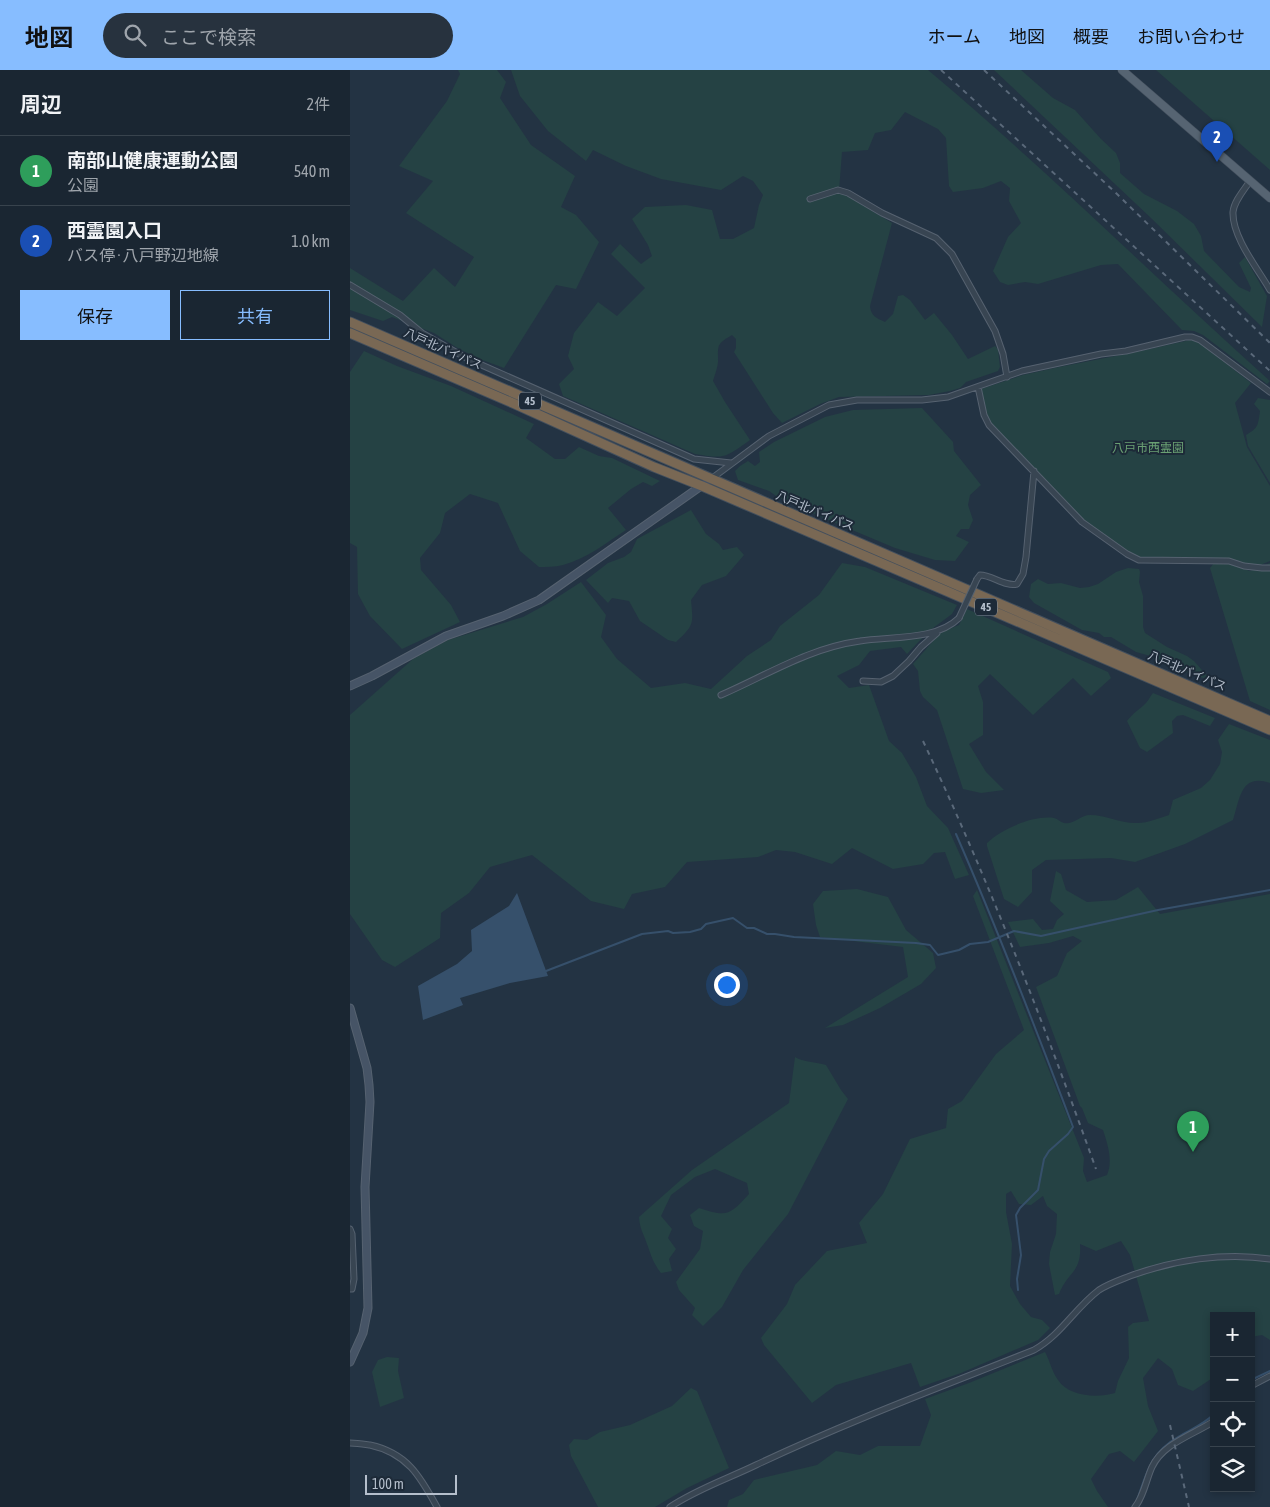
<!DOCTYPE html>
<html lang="ja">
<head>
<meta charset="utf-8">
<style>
  body { margin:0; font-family:"Asap Condensed","Noto Sans JP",sans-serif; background:#27323e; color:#f1f3f6 }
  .controls { position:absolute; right:15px; bottom:15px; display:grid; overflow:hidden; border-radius:0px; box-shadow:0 2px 8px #0003 }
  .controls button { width:45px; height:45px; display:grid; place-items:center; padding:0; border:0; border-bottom:1px solid #38434d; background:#1a2632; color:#f1f3f6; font:25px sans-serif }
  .scale { position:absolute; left:15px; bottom:12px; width:92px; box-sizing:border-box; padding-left:5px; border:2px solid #b5bfcc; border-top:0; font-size:14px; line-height:18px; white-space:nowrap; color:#b5bfcc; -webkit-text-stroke:4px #1d2a38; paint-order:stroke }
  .you { position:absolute; left:376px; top:914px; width:18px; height:18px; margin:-12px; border:4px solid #fff; border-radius:50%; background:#1a73e8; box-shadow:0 0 0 8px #1a73e833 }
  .badge { display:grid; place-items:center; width:32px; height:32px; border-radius:50%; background:#87bdff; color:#fff; font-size:16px; font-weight:700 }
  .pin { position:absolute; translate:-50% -41px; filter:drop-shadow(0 1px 2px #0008) }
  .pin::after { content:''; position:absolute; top:26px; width:18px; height:15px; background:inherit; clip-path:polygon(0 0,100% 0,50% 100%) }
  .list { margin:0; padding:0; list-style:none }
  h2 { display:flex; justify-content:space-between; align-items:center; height:65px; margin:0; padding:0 20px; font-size:21px }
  h2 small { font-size:16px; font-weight:400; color:#9fa5ac }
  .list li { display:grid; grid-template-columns:32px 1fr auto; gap:15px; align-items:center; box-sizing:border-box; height:70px; padding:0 20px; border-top:1px solid #38434d }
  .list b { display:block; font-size:19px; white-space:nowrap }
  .list p { margin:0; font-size:16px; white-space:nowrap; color:#9fa5ac }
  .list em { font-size:16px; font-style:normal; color:#9fa5ac }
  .actions { display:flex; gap:10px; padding:15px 20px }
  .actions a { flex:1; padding:11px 0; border:1px solid #87bdff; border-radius:0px; text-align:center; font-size:18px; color:#87bdff }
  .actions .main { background:#87bdff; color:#111 }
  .icon { flex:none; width:28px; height:28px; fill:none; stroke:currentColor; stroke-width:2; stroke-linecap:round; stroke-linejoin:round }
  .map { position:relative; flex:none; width:920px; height:1437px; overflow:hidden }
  header { display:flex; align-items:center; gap:30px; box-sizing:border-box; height:70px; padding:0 25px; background:#87bdff; color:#111 }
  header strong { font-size:24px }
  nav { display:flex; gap:28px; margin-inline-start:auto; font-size:18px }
  .search { width:350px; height:45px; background:#27323e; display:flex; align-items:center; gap:12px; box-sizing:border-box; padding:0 18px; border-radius:28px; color:#9fa5ac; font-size:19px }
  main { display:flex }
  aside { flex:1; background:#1a2632 }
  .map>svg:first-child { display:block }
  .green { fill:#254244 }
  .water { fill:#36506b }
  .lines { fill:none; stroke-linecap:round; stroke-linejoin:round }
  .stream { stroke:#36506b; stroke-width:2 }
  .street-casing { stroke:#566270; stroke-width:7 }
  .secondary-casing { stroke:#566270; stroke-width:9 }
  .primary-casing { stroke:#424e5c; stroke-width:9 }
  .highway-casing { stroke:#434f5d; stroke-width:11 }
  .street { stroke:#384552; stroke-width:5 }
  .secondary { stroke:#465466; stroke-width:7 }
  .primary { stroke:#566472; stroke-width:8 }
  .highway { stroke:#796854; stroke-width:9 }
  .rail { stroke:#5a697a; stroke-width:2; stroke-dasharray:5 5; stroke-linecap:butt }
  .street-bridge-casing { stroke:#566270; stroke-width:7; stroke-linecap:butt }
  .street-bridge { stroke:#384552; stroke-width:5 }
  .labels { text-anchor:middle; stroke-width:4; stroke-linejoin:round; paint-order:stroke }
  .shield { fill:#1d2a38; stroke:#8792a0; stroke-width:1 }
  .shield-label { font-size:11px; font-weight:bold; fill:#b5bfcc }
  .street-label { font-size:12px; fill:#b5bfcc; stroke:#1d2a38 }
  .park-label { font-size:12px; fill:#6aa073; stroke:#1d2a38 }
</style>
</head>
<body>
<header>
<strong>地図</strong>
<div class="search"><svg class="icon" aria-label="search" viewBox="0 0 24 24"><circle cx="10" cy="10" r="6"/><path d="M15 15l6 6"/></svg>ここで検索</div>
<nav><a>ホーム</a><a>地図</a><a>概要</a><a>お問い合わせ</a></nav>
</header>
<main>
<aside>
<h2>周辺<small>2件</small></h2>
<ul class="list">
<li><span class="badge" style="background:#2e9e5b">1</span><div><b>南部山健康運動公園</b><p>公園</p></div><em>540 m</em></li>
<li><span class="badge" style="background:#1a4fb4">2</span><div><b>西霊園入口</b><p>バス停 · 八戸野辺地線</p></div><em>1.0 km</em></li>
</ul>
<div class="actions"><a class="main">保存</a><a>共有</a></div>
</aside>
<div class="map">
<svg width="920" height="1437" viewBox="0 0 920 1437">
  <rect width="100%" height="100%" fill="#233343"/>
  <!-- green -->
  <path class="green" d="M108,0H147L156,12L150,28L181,75L225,106L211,137L226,145L249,172L226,219L206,215L154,298L127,288L106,277L84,263L42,247L33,251L0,240V198L53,231L84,198L105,217L124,187L56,143L83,111L49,96L97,31L110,4Z
    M161,0H578C696,99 805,208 920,311L917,314L853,265L844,261L832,260L768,194L751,195L688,214L675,212L658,215L650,212L643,201L658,167L671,153L659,131L660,118L651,111L633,118L603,122L599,116L596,68L588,59L555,42L541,60L525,63L518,80L492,82L489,121L542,153L520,236C521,246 526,248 535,252L543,244L548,226L553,225L560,230L575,250L584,243L602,265L618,289L645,276L648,279L650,297L648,301L616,312L610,318L600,321L579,325L489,327L470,334L432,353L423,343L384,282L386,278V269L382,265C367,274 368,274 368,291C368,297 365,304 363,311L375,332L400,370C375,388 375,389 345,384L213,326L209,314L224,299L218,286L224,263L248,232L267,246L295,218L261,184L270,174L291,194L302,186L298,175L282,149L295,137L336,135L362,140L370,169H383L404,158L409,135L413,125L403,111L393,106L371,120L311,109L276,96L243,80L236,91L198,61L170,26Z
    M644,0H671L703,28L725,40L751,69L766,83L770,93V103L794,124L827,141L844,154L851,166L854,181L889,217L900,222L901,218L889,193L895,187L917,226L912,257L801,148Z
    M806,0H920V100Z
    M840,270L846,271L851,274L901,313L885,333L897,377L920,416V491L908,496L786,487L735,451L717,434L639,352L636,348L631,319L673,305L709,297L791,281Z
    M14,281L47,296L101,316L184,354L176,368L205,389H215L229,377L249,386L262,388L310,411L302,416L293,412L281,419L258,438L276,460C256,473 236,489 213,495C205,497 196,497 189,497L170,481L148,433L120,424L95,443L90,463L70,488L71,500L101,535L110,552L52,579L20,546L8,524L7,477L0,473V302Z
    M908,328L920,330V413L898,376L896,365C908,358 908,356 910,341L904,334Z
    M572,338L603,372L604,381L631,415L620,425L618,435L623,450L619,459H611L606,466L619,472L605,491L585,490L545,478L476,449L429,428L419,421L388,410L385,401L390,396L398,391L405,396L410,392L409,382L424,372L475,347L503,340Z
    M341,440L356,464L369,474L373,480L387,477L394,485L376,506L352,515L341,530C343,553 345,555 326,572L318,570L290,551L279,531L262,528L258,533L236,510L258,493L274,487L281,482L287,469Z
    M492,493L515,497L607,535L602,544L579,561L557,584L551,577L520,581L509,595L487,606L499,618L519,615L539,671L552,683L566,707L577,736L598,758L619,805L605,809L595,782L584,783L573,794L543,799L502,778L482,794L445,782L426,780L408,787L337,792L315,817L282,824L274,839L241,831L182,785L140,797L119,823L91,843L90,868L45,897L32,890L0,844V645L63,589L98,570L173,547L197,534L231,512L256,545L251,567L267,589L301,618L335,613L361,619L397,586L421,570L430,556L469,525Z
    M864,493L880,494L900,501L920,493V640L900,631L860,498Z
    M778,498L789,499L790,502L789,512L793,526V557L795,563L817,577L837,586L844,591L858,607L856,609L815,595L804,587L786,582L761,567H754L749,563L732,560L684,533L679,527L681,514L688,509L698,514L711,513L730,518L739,517L748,514L766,502Z
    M617,539L758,602L761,608L741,626L723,608L683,645L640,604L628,616L633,632V665L619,674L636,702L654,720L631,723L613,719L587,640L573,627L570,621L568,601L563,594L591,562L609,555Z
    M803,623L865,648L860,656L833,645L827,646L822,651L823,663L797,682L790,678L777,651C783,643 790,639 796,633C799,630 800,626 803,623Z
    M879,654L920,670V713C891,703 890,728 883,750L835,774L785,792L761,788L696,790L682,800V822L668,837L654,829L637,776V773C652,759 683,745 704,748C708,749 710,752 714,753C723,755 731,745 740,745C755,745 770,753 785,753C796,754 809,748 819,745L823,730L851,718L860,710L870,694L872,682L868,670Z
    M706,801L711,804L716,820L737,832L766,830L788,817L810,844L920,824V1270L912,1265L901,1267V1246H864V1307L843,1321L828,1315L822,1299L808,1288L793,1308L798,1336L808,1361L784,1392L770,1381L759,1384L741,1409L747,1421L758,1437H377L379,1430L393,1424L404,1410L467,1395L486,1381L510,1385L528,1376H570L581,1345L575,1329L619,1313L695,1282C700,1291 702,1302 708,1310C719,1327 748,1328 765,1323L768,1311L779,1288L778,1257L783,1253L799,1251L780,1185L771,1171L746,1181L730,1174C732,1203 718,1201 709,1224L705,1225L699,1194L700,1182L706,1164L707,1144L697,1136L693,1126L681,1135L669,1134L661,1121L656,1124V1142L662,1174L660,1216L670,1234L681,1247L692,1250L700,1258L688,1270L611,1303L570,1317L561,1293L486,1315L462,1333L414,1275L411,1268L437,1234L445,1215L477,1181L517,1173L509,1153L533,1124L560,1069L596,1058L598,1039L612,1031L646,984L674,960L623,826L627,820L734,1088L733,1101L737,1112L757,1105C763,1091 758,1075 753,1060L738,1053L732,1038L730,1036L686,917L707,906L717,883L732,871L723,866L699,873L670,877L658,852L683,849L692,860L703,859L707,850L714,844L700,831Z
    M507,819L538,827L556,860L583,883L586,898L571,914L530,938L493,955L475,958L558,907L553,877L470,867L466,855L463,834L473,821Z
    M445,987C453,992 466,992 476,995L491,1020L498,1029L438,1144L393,1200L372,1237L353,1256L342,1245L345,1238L329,1220L326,1212L350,1179L353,1161L344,1156L340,1145L349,1138C377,1147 379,1146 399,1124L397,1113L365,1099L345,1107L321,1125L311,1146L322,1159L318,1168L326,1179L319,1189L322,1201L311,1203C303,1193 301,1185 297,1174C293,1162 290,1160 289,1147L342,1100L439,1033Z
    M37,1287L49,1288L48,1301L54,1328L30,1337L22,1302L28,1290Z
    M341,1318L347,1321L379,1398L337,1418L305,1437H248L221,1386L219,1375L224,1369L237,1370L250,1362L280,1355L322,1336Z"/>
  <!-- water -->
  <path class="water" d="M167,823L198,906L160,913L110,928L113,935L73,950L68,916L107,894L122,881L121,860L159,836Z"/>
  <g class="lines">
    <!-- stream -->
    <path class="stream" d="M606,764C648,860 686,959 723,1057L718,1064L699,1081L694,1089L688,1120L670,1138L666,1145L671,1185L667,1209L668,1220
      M196,901L292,864L318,861L323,863L340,862L351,859L356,854L383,848L397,858H404L417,864H425L444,867L566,873L580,875L588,885L609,880L620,874L638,872L664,861L691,866L808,840L920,820
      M901,1310L920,1301
      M787,1430C797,1402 801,1382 828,1367C841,1359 853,1355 864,1344"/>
    <!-- street casing -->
    <g class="street-casing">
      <path id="street" d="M900,111C894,120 884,131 883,142C882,167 908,199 920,220
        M460,129L488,120L498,123L532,143L586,168L602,184L645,261L653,284L657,307
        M0,215L50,245L72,263L118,289L344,389L381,393
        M628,317L634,345L639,355L732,452L777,484L789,490L879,491L894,496L912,498H920
        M361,409L419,366L479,335L507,330H572L598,327L672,301L751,284L776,281L835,267H842L850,270L920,322
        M627,509L630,505C642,505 655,517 667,514L673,504L676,487L684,401
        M513,611L531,612L543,606L559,591L571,577L587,563
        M371,625C417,605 459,578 510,571C540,566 586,571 609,548
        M0,1159L2,1164L4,1209L2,1219H0
        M901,1316L920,1306
        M0,1373C7,1373 13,1374 20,1375C57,1383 70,1406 87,1437
        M320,1437C347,1419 377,1409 406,1395C497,1352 591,1317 684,1280C711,1265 725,1238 749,1220C758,1214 770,1210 780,1206C824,1190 874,1182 920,1189
        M785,1437C794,1426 796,1410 802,1397C813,1374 840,1366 861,1353L864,1350"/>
    </g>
    <!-- secondary casing -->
    <g class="secondary-casing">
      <path id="secondary" d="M0,616L22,606L96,566L153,546L189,530L361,409
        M0,938L17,998L19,1015L20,1032L15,1117L18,1238L13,1263L0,1292"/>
    </g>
    <!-- primary casing -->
    <g class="primary-casing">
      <path id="primary" d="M772,0L920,128"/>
    </g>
    <!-- highway casing -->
    <g class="highway-casing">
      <path id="highway" d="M0,252L920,651
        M0,263L165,334L304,397L352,416L920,660"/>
    </g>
    <!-- street -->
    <use href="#street" class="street"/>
    <!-- secondary -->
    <use href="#secondary" class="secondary"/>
    <!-- primary -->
    <use href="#primary" class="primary"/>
    <!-- highway -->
    <use href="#highway" class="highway"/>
    <!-- rail -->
    <path class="rail" d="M591,0L920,301
      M634,0L767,124L920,273
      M573,671C639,811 694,954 746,1099
      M820,1355L839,1437"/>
    <!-- street-bridge casing -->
    <g class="street-bridge-casing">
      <path id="street-bridge" d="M609,548L627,509"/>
    </g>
    <!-- street-bridge -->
    <use href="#street-bridge" class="street-bridge"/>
  </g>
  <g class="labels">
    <!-- shield labels -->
    <g class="shield">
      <rect x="169" y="322.5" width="22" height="17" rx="4"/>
      <rect x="625" y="528.5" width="22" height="17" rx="4"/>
    </g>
    <g class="shield-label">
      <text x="180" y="335">45</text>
      <text x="636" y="541">45</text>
    </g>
    <!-- street labels -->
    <g class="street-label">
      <text transform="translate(93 279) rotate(24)" y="4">八戸北バイパス</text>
      <text transform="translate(465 441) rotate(23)" y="4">八戸北バイパス</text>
      <text transform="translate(837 601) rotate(23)" y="4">八戸北バイパス</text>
    </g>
    <!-- park labels -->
    <g class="park-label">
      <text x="798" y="382">八戸市西霊園</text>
    </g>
  </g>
</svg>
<div class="controls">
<button>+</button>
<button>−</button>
<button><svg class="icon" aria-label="locate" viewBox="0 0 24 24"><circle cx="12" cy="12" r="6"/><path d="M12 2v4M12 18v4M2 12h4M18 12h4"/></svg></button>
<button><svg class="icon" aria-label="layers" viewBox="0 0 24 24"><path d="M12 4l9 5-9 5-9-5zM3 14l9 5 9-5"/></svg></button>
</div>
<div class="scale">100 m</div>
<div class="you"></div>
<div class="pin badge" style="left:843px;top:1082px;background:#2e9e5b">1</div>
<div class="pin badge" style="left:867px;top:92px;background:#1a4fb4">2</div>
</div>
</main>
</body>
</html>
